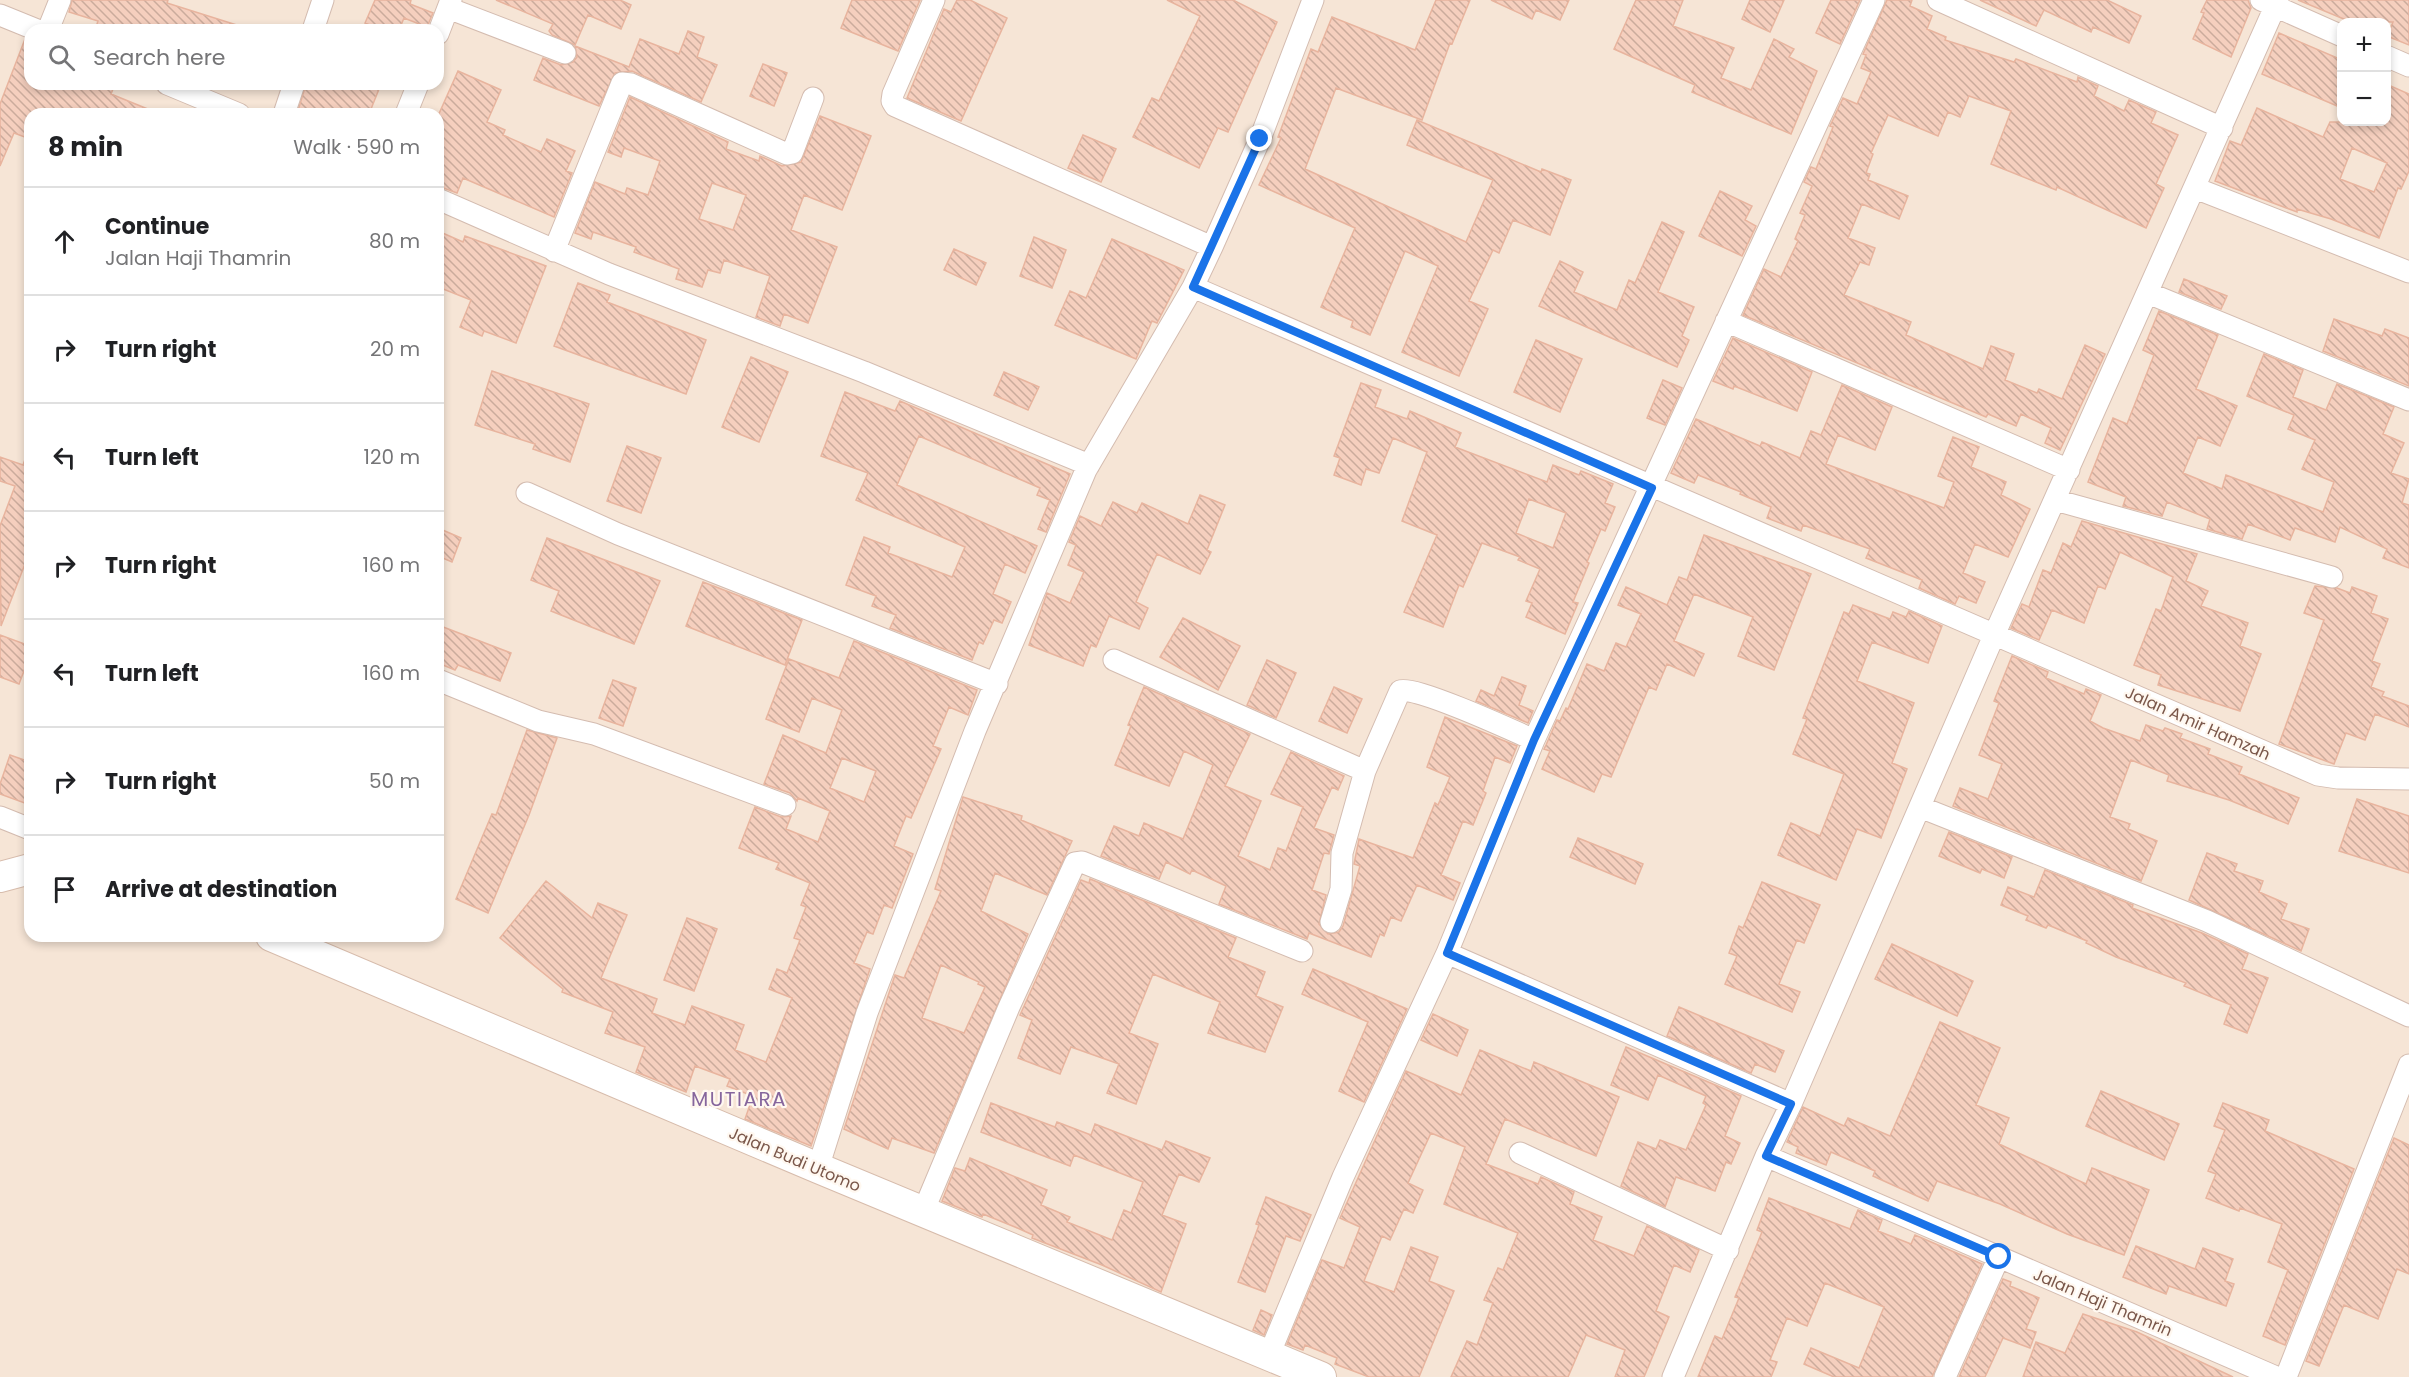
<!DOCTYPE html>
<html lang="en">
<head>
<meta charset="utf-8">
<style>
  body { margin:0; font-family:Poppins,sans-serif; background:#f2f2f2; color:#202124 }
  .controls { position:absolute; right:18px; top:18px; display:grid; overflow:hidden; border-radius:12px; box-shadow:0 3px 9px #0003 }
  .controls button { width:54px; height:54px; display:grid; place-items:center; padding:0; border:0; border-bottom:2px solid #e0e0e0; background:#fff; color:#202124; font:30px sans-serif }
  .stop { position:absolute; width:18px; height:18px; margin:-14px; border:4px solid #1a73e8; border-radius:50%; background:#fff }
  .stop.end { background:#1a73e8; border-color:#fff; box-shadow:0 2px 6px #0008 }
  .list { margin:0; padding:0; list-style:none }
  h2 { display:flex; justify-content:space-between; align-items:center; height:78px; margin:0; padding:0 24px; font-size:26px }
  h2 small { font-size:20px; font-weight:400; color:#757577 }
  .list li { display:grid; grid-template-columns:39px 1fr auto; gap:18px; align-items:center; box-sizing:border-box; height:108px; padding:0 24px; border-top:2px solid #e0e0e0 }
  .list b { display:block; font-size:22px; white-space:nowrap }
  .list p { margin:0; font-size:20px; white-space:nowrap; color:#757577 }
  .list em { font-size:20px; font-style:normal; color:#757577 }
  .icon { flex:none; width:33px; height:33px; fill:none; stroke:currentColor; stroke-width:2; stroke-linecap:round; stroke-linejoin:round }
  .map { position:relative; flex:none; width:2409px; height:1377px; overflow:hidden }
  .search { position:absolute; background:#fff; box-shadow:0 3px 9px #0003; left:24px; top:24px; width:420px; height:66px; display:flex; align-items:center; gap:15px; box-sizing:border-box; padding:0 21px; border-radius:18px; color:#757577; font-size:22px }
  .panel { position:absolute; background:#fff; box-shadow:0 3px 9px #0003; left:24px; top:108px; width:420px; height:834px; border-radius:18px }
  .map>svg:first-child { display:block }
  .residential { fill:#f6e5d6; fill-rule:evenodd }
  .building { fill:url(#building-back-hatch); stroke:#e8b49e; stroke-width:1.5; fill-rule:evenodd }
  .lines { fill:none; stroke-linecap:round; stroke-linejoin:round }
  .street-casing { stroke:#d4bcb0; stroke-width:23 }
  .secondary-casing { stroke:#d7bcac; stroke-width:32 }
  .street { stroke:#fff; stroke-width:21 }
  .secondary { stroke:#fff; stroke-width:30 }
  .route { stroke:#1a73e8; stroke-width:8 }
  .labels { text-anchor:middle; stroke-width:4.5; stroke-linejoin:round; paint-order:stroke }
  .street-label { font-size:16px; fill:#7a574a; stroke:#fff8f0 }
  .quarter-label { font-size:20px; letter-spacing:1.5px; fill:#86669d; stroke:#fff8f0 }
</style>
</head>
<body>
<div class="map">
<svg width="2409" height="1377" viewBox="0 0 2409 1377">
  <defs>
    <pattern id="building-back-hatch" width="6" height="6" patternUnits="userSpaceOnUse" patternTransform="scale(1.5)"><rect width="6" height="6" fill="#f5cfbe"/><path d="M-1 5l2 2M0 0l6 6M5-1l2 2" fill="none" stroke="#cbab9c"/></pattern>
  </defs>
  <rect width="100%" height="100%" fill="#fef4e8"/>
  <!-- residential -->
  <path class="residential" d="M0,0H2409V1377H0ZM2342,22H2386V122H2342ZM30,30H438V84H30ZM30,114H438V936H30Z"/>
  <!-- building -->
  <path class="building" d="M72,0H168L167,3L240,26L239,30H95L98,21L69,12Z
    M375,0H411L410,4L433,13L427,27L404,18L399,30H381L365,23Z
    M496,0H620L631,5L621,29L588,15L575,45L552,35L549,31L553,24Z
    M852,0H920L898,51L841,28Z
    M957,0H970L1007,18L961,121L907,98L944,9L951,12Z
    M1167,0H1233L1277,22L1228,132L1218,128L1199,168L1133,137L1152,98L1159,101L1200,16Z
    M1436,0H1470L1452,44L1450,43L1422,120L1336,88L1305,169L1466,242L1493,180L1407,145L1417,120L1541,172L1542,169L1571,180L1550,235L1513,220L1499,253L1493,250L1469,301L1488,309L1459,376L1402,352L1438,266L1405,251L1370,335L1351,327L1353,321L1321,307L1355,228L1259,185L1281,138L1278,137L1311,49L1318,52L1332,17L1415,50Z
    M1491,0H1569L1560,20L1536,10L1532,19Z
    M1636,0H1683L1673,26L1734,48L1721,78L1751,90L1774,39L1794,49L1789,57L1817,71L1791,134L1692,92L1695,85L1614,49Z
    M1750,0H1784L1770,32L1742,19Z
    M1831,0H1860L1840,44L1816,33Z
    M1887,0H1912L1910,6L1932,16L1927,29L1946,37L1945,40L2014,62L2016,59L2077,82L2078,77L2098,86L2094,96L2124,111L2129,100L2156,112L2151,123L2178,135L2156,184L2164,188L2146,228L2057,187L2056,190L1991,164L2011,111L1969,96L1960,117L1948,112L1938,136L1888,115L1871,153L1873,154L1866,173L1870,174L1868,180L1908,196L1899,219L1862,204L1848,238L1875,248L1869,265L1860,262L1844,295L1911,322L1906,335L1983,369L1991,346L2014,354L2005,380L2037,393L2039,389L2062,399L2085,345L2105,354L2060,450L2045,443L2051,428L2021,414L2016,426L1988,414L1986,417L1743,315L1764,269L1781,277L1798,241L1795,239L1805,215L1800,213L1812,186L1804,182L1811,167L1816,169L1833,127L1830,126L1843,98L1857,104L1871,72L1861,68L1866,55L1863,54Z
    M1980,0H2107L2141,16L2129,43L2093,27L2091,32L2044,10L2036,26Z
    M2207,0H2248L2251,8L2231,57L2193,39L2204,13L2201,12Z
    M2298,0H2409V45L2387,36L2393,22H2351Z
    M688,31L704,37L697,57L717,65L701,102L632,71L615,73L599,106L534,80L543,58L561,65L573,62L577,57L575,46L629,67L640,39L679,54Z
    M2279,33L2342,60V108L2262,74Z
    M25,39L30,41V84H115L111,94L160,114H30V139L14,133L0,166V104Z
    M763,64L787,73L774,106L750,96Z
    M458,71L501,90L487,122L505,130L503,135L541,152L547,139L575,151L566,171L572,173L554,217L463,178L457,193L438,186V116Z
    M306,84H381L369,114H297Z
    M2386,84L2409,94V171L2401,189L2398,188L2379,238L2331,219L2297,209V212L2215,181L2230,141L2241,145L2257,108L2323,137L2330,122H2386ZM2352,148L2387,163L2374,192L2340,179Z
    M630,97L728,142L726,149L759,161L760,156L782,166L801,162L820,116L871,136L842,210L804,195L791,230L837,247L808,323L784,314L780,326L756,317L770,276L724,260L720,273L708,270L702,287L676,279L679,269L634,252L636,247L593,232L591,239L575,233L595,182L625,194L627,188L648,195L660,161L624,148L621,157L608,152ZM712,183L746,195L733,230L699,219Z
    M1083,135L1116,149L1101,182L1068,168Z
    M1720,191L1752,206L1745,220L1756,226L1742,256L1699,236Z
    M1662,222L1684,232L1658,292L1694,307L1682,336L1689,340L1677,367L1539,306L1560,261L1583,272L1574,292L1617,310L1629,280L1635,283Z
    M438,231L463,242L465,236L546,266L516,343L484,331L482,336L460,327L471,300L438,287Z
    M1034,237L1066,250L1052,288L1020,276Z
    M1112,239L1184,270L1157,323L1152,321L1136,359L1055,325L1070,291L1086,298Z
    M954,249L986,263L976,285L944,270Z
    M2184,279L2227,296L2221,309L2179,292Z
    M578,283L610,295L607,302L706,340L686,394L554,346Z
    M2159,311L2218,335L2196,389L2237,406L2220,446L2198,437L2183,473L2222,489L2226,475L2323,512L2334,482L2302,469L2315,440L2288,429L2294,415L2247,396L2264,354L2303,370L2293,397L2326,410L2337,384L2394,407L2383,434L2404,443L2391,473L2409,479L2402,503L2409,505V568L2383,558L2387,549L2340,527L2335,542L2295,528L2290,540L2248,524L2242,539L2207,529L2210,519L2167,502L2162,516L2123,506L2126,497L2088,482L2113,418L2127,424L2154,355L2143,350Z
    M2334,319L2382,336L2385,329L2409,338V386L2323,351Z
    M1733,338L1812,372L1797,411L1734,386L1733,389L1713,381Z
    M1536,340L1582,359L1560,412L1514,392Z
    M751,357L788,372L759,442L722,427Z
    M492,371L589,404L570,462L533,449L535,444L475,425Z
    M1004,372L1039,387L1028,410L994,395Z
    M1663,380L1682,388L1665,425L1647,418Z
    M1361,383L1381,390L1375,407L1407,419L1410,411L1461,433L1455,447L1547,482L1553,465L1579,475L1581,471L1613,484L1605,503L1615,507L1605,531L1601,529L1587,562L1589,563L1573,602L1578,603L1565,634L1526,617L1532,603L1526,601L1540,569L1518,560L1520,557L1482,543L1463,587L1459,585L1443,627L1404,612L1437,535L1402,521L1427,452L1393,438L1379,473L1366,469L1361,485L1334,475L1340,458L1334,456ZM1529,499L1566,513L1553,548L1516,533Z
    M1842,385L1892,407L1875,450L1838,435L1826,464L1944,508L1954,482L1938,476L1953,437L1979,447L1971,467L2006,482L2001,495L2030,509L2008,557L1975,544L1963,573L1985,582L1976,603L1959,596L1955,604L1919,588L1922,580L1866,558L1870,549L1803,525L1801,531L1767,518L1771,507L1740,494L1741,492L1698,475L1694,483L1671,473L1696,419L1760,446L1762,442L1800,458L1811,431L1821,435Z
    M845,392L895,411L900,401L1070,474L1046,532L1038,529L1050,500L1037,495L1040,488L919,436L897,485L1037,546L1025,573L1005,564L993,594L1011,602L1002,623L994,620L983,644L979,642L972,660L890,628L896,615L872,606L876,596L846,585L864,537L890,547L888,553L952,577L965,547L856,500L868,473L821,456Z
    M627,446L661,458L641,513L607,501Z
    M28,451L30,551L1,626L0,526L15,486L0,481V457L23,465Z
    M1200,495L1225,505L1207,550L1211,552L1200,574L1157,554L1136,602L1148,608L1139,629L1109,616L1096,647L1091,645L1083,666L1029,645L1047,593L1070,603L1084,572L1068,565L1076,545L1069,542L1080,516L1101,526L1113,502L1137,513L1142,503L1188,524Z
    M2082,521L2197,554L2186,581L2208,591L2201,606L2248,623L2240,646L2261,654L2240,711L2158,685L2161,675L2134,665L2156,609L2161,611L2173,577L2120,552L2105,589L2098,586L2084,623L2052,610L2039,640L2011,628L2022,604L2029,607L2043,570L2051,573L2063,543L2071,547Z
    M438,528L461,538L452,562L438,556Z
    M1704,535L1811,574L1774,670L1738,656L1753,617L1694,594L1674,641L1704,654L1694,676L1667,664L1656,690L1649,687L1611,777L1602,774L1594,792L1542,769L1550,751L1544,749L1546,745L1557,720L1560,721L1566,708L1568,709L1587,664L1604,671L1616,643L1626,647L1641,614L1618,605L1626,587L1667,605L1679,577L1687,580Z
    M547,538L660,581L634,644L551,611L559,591L531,580Z
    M703,582L802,620L785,665L686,626Z
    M2315,586L2337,588L2350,593L2352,587L2377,596L2371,613L2388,619L2372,661L2380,664L2371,687L2384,692L2382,696L2409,706V727L2375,714L2365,740L2346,733L2334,764L2279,744L2324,620L2304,613Z
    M1853,605L1890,619L1893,612L1906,617L1909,611L1942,626L1928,663L1872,642L1857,681L1914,703L1892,763L1907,769L1881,838L1857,829L1836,880L1778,855L1791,823L1820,836L1844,774L1793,754L1807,719L1803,718L1844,612L1849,614Z
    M1183,618L1240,646L1218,690L1160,657Z
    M438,625L511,653L500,681L458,665L455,670L438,663Z
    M0,635L30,646V655L19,684L0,677Z
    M854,641L977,690L968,715L949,707L933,746L941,749L911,818L906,816L894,846L913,854L892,908L884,905L873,934L867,932L854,963L870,969L811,1146L745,1119L753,1096L727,1086L730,1079L695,1066L686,1092L636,1072L645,1047L605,1033L613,1012L562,992L563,989L500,938L546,881L592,918L598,903L627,915L601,978L657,999L652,1013L685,1025L692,1006L744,1025L735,1050L766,1062L792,998L769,989L777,969L787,973L800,940L794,938L806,907L801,905L810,883L776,869L779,863L739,848L755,807L781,817L791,816L786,829L818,842L830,811L798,798L797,801L790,793L764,784L783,735L826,753L842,710L812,698L799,732L766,719L789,659L839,678ZM842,758L876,771L864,802L830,788Z
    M2012,656L2048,672L2046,678L2084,694L2086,689L2101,695L2090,721L2103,728L2140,741L2146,725L2163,731L2165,728L2182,734L2180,738L2210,749L2208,754L2242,767L2239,774L2299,798L2288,824L2229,800L2167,781L2169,775L2131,760L2110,817L2130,824L2128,829L2157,841L2141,881L1953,806L1960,788L1988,799L2002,764L1979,755L1999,703L1994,701Z
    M1267,660L1296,673L1276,718L1247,705Z
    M1502,677L1526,686L1519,705L1533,711L1528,723L1476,701L1481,690L1494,696Z
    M613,680L636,688L623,726L599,718Z
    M1144,687L1250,734L1225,786L1261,801L1238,856L1270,870L1278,848L1286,851L1303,807L1271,794L1291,752L1344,776L1338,790L1332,787L1314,828L1334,835L1329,854L1324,853L1312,890L1326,895L1319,924L1328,934L1339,932L1343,926L1360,866L1354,864L1359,839L1413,858L1435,803L1438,805L1450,777L1427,767L1445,717L1517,746L1510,763L1495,757L1483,791L1486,793L1473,825L1463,821L1441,875L1460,883L1453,900L1417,885L1401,921L1391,917L1384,936L1380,934L1371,957L1309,933L1307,939L1219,904L1226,886L1192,870L1190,874L1166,862L1159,879L1101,856L1114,826L1139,836L1144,823L1183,839L1213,765L1184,751L1169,786L1115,765L1131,726L1128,725Z
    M1334,687L1362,699L1347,733L1319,721Z
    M527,730L557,738L529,815L488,913L456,899L492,814L496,815Z
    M10,755L30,762V805L0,794V784Z
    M963,797L1022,816L1021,820L1072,841L1047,895L995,873L981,911L1028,934L934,1153L892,1138L888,1149L844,1129L895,975L904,978L941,891L935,889ZM941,965L979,982L978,984L985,987L964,1033L922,1018Z
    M2357,799L2409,816V873L2339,851Z
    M1949,832L2012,857L2004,878L1982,869L1980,873L1939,856Z
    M1578,838L1643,864L1635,884L1570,857Z
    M2207,853L2237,864L2234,871L2263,881L2259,892L2287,904L2281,919L2309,929L2301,951L2189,900Z
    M2045,870L2133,905L2132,908L2202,933L2248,954L2242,969L2268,978L2247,1033L2224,1024L2231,1005L2184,986L2186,983L2116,957L2086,943L2087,941L2048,925L2046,928L2026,920L2028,916L2001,905L2008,887L2034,897Z
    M1090,879L1236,938L1228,957L1265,972L1256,996L1283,1007L1265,1052L1208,1033L1220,1002L1153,974L1129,1033L1158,1044L1136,1104L1107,1093L1119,1064L1071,1047L1060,1074L1018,1058L1032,1020L1020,1015L1081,880L1089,883Z
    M1762,882L1820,905L1804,943L1797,940L1779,984L1800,992L1792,1012L1725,984L1737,956L1729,953L1739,926L1743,928Z
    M687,918L717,929L694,991L664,980Z
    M1892,944L1973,981L1957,1016L1875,979Z
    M1313,969L1407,1009L1364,1102L1339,1091L1368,1022L1302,994Z
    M1679,1007L1784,1051L1775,1072L1755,1064L1751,1073L1667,1036Z
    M1433,1014L1468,1030L1457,1056L1421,1040Z
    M1940,1022L2000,1048L1976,1105L2009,1118L1999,1144L2086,1184L2092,1168L2149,1190L2124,1255L2067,1234L2000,1204L1937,1181L1928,1201L1873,1176L1875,1171L1831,1152L1826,1165L1796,1153L1798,1147L1787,1142L1803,1107L1844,1126L1848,1118L1890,1136Z
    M1626,1047L1741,1096L1725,1136L1740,1143L1731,1164L1726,1162L1715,1191L1676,1177L1665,1207L1621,1186L1638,1142L1656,1149L1660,1140L1686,1150L1706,1105L1703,1103L1706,1096L1658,1075L1648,1100L1611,1085Z
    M1480,1050L1531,1071L1534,1062L1619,1097L1596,1156L1505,1119L1486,1164L1538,1184L1541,1177L1574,1192L1570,1204L1602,1217L1593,1240L1634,1256L1647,1226L1699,1250L1690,1272L1674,1265L1656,1311L1669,1317L1644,1377H1615L1625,1350L1586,1335L1568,1377H1451L1467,1341L1477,1345L1493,1303L1484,1300L1498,1268L1503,1270L1518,1233L1444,1204L1465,1147L1431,1133L1408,1183L1423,1190L1413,1213L1404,1209L1390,1240L1382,1236L1364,1281L1394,1292L1411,1247L1438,1257L1429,1281L1454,1291L1419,1377H1369L1335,1364L1337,1358L1305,1345L1303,1350L1287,1344L1322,1260L1344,1268L1360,1227L1340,1218L1406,1071L1461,1095Z
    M2101,1091L2179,1124L2164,1160L2086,1126Z
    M991,1103L1055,1127L1057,1122L1091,1135L1095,1124L1162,1150L1166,1141L1210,1158L1199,1182L1179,1174L1162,1215L1186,1224L1161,1292L1102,1265L1032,1238L1033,1235L1015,1227L983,1214L982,1217L942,1201L955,1168L965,1171L970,1158L1047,1190L1041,1205L1070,1217L1067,1222L1112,1240L1124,1210L1131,1213L1143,1182L1074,1155L1070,1166L981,1132Z
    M2223,1103L2269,1120L2265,1131L2354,1169L2285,1345L2263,1336L2288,1270L2268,1262L2282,1224L2240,1208L2239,1211L2206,1198L2216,1174L2208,1171L2225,1130L2214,1126Z
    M2394,1138L2409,1145V1274L2397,1269L2378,1319L2344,1305L2319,1366L2306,1361Z
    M1266,1197L1311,1215L1300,1241L1286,1236L1265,1292L1238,1282L1259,1225L1256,1224Z
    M1769,1198L1850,1229L1858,1210L1882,1220L1878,1231L1911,1244L1915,1235L1982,1264L1932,1377H1834L1804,1364L1811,1348L1859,1368L1884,1307L1825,1283L1807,1326L1787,1318L1770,1360L1777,1362L1771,1377H1698L1715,1336L1722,1339L1739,1298L1735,1297L1762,1232L1757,1230Z
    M2136,1246L2195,1269L2203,1248L2233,1259L2225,1281L2234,1284L2226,1306L2169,1286L2166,1294L2123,1277Z
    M2003,1279L2011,1282L2010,1286L2039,1298L2026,1329L2036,1332L2030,1348L2003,1338L1985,1377H1959Z
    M1261,1310L1272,1315L1264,1335L1253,1330Z
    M2083,1314L2137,1332L2233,1377H2023L2036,1342L2065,1353Z"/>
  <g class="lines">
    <!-- street casing -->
    <g class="street-casing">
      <path id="street" d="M934,0L893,94L892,101L895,106L1212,247
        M1938,0L2222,128
        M2261,0L2342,36
        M448,8L565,53
        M0,15L37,30
        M48,30L60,0
        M313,30L323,0
        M438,34L451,0
        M2386,56L2409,66
        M167,84L239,114
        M284,114L294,84
        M406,114L418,84
        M2195,188L2409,272
        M438,199L609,274L864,372L1089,465
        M554,251L622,83L631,84L787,154L792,153L794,148L813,98
        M1193,287L2318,775L2338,778L2409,779
        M2148,293L2409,400
        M1726,321L2069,470
        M527,493L618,534L997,684
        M2055,500L2332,577
        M1114,660L1365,771
        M438,680L538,721L594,734L785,805
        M1920,807L2207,921L2409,1016
        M0,817L30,829
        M1331,922L1341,889L1342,853L1365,771L1400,691C1414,685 1514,731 1534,740
        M1447,953L1791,1104
        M1520,1153L1728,1250
        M1766,1156L2276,1377
        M818,1168L867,1013L975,731L1086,470L1193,287L1212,247L1260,139L1313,0
        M923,1212L1009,1007L1075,863L1082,862L1302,951
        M1269,1355L1343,1177L1447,953L1534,740L1874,0
        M1673,1377L1766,1156L1791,1104L1995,633L2278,0
        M1945,1377L1999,1257
        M2286,1377L2409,1065"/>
    </g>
    <!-- secondary casing -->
    <g class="secondary-casing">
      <path id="secondary" d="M0,877L30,869
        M271,936L818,1168L1321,1377"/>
    </g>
    <!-- street -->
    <use href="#street" class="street"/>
    <!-- secondary -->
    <use href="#secondary" class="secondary"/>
  </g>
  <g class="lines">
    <!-- route -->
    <path class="route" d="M1260,139L1193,287L1652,488L1534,740L1447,953L1791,1104L1766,1156L1999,1257"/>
  </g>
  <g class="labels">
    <!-- street labels -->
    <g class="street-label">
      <text transform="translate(2198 723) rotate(24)" y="6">Jalan Amir Hamzah</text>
      <text transform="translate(795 1159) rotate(23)" y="6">Jalan Budi Utomo</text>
      <text transform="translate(2103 1302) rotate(23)" y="6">Jalan Haji Thamrin</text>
    </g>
    <!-- quarter labels -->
    <g class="quarter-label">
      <text x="739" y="1106">MUTIARA</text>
    </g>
  </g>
</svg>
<div class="controls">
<button>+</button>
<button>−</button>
</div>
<div class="stop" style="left:1999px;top:1257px"></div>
<div class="stop end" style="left:1260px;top:139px"></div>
<div class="search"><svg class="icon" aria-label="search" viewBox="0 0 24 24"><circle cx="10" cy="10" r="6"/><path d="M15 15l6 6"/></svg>Search here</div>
<section class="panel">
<h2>8 min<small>Walk · 590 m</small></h2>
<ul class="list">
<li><svg class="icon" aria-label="ahead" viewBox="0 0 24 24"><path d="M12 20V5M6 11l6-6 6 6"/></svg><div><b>Continue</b><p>Jalan Haji Thamrin</p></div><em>80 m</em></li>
<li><svg class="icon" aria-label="right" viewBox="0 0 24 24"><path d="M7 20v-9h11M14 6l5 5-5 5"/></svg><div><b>Turn right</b></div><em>20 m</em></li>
<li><svg class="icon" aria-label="left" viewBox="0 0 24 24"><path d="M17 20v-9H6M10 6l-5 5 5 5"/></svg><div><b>Turn left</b></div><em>120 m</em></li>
<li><svg class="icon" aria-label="right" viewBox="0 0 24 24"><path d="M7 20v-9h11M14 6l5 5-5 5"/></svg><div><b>Turn right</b></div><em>160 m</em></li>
<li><svg class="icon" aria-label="left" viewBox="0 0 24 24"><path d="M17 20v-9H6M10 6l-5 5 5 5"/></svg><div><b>Turn left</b></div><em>160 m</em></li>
<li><svg class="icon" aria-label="right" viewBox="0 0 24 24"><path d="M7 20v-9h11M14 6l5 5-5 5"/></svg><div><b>Turn right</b></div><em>50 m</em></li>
<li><svg class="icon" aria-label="arrive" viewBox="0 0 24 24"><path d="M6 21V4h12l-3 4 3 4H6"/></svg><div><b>Arrive at destination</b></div></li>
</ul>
</section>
</div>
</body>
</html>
